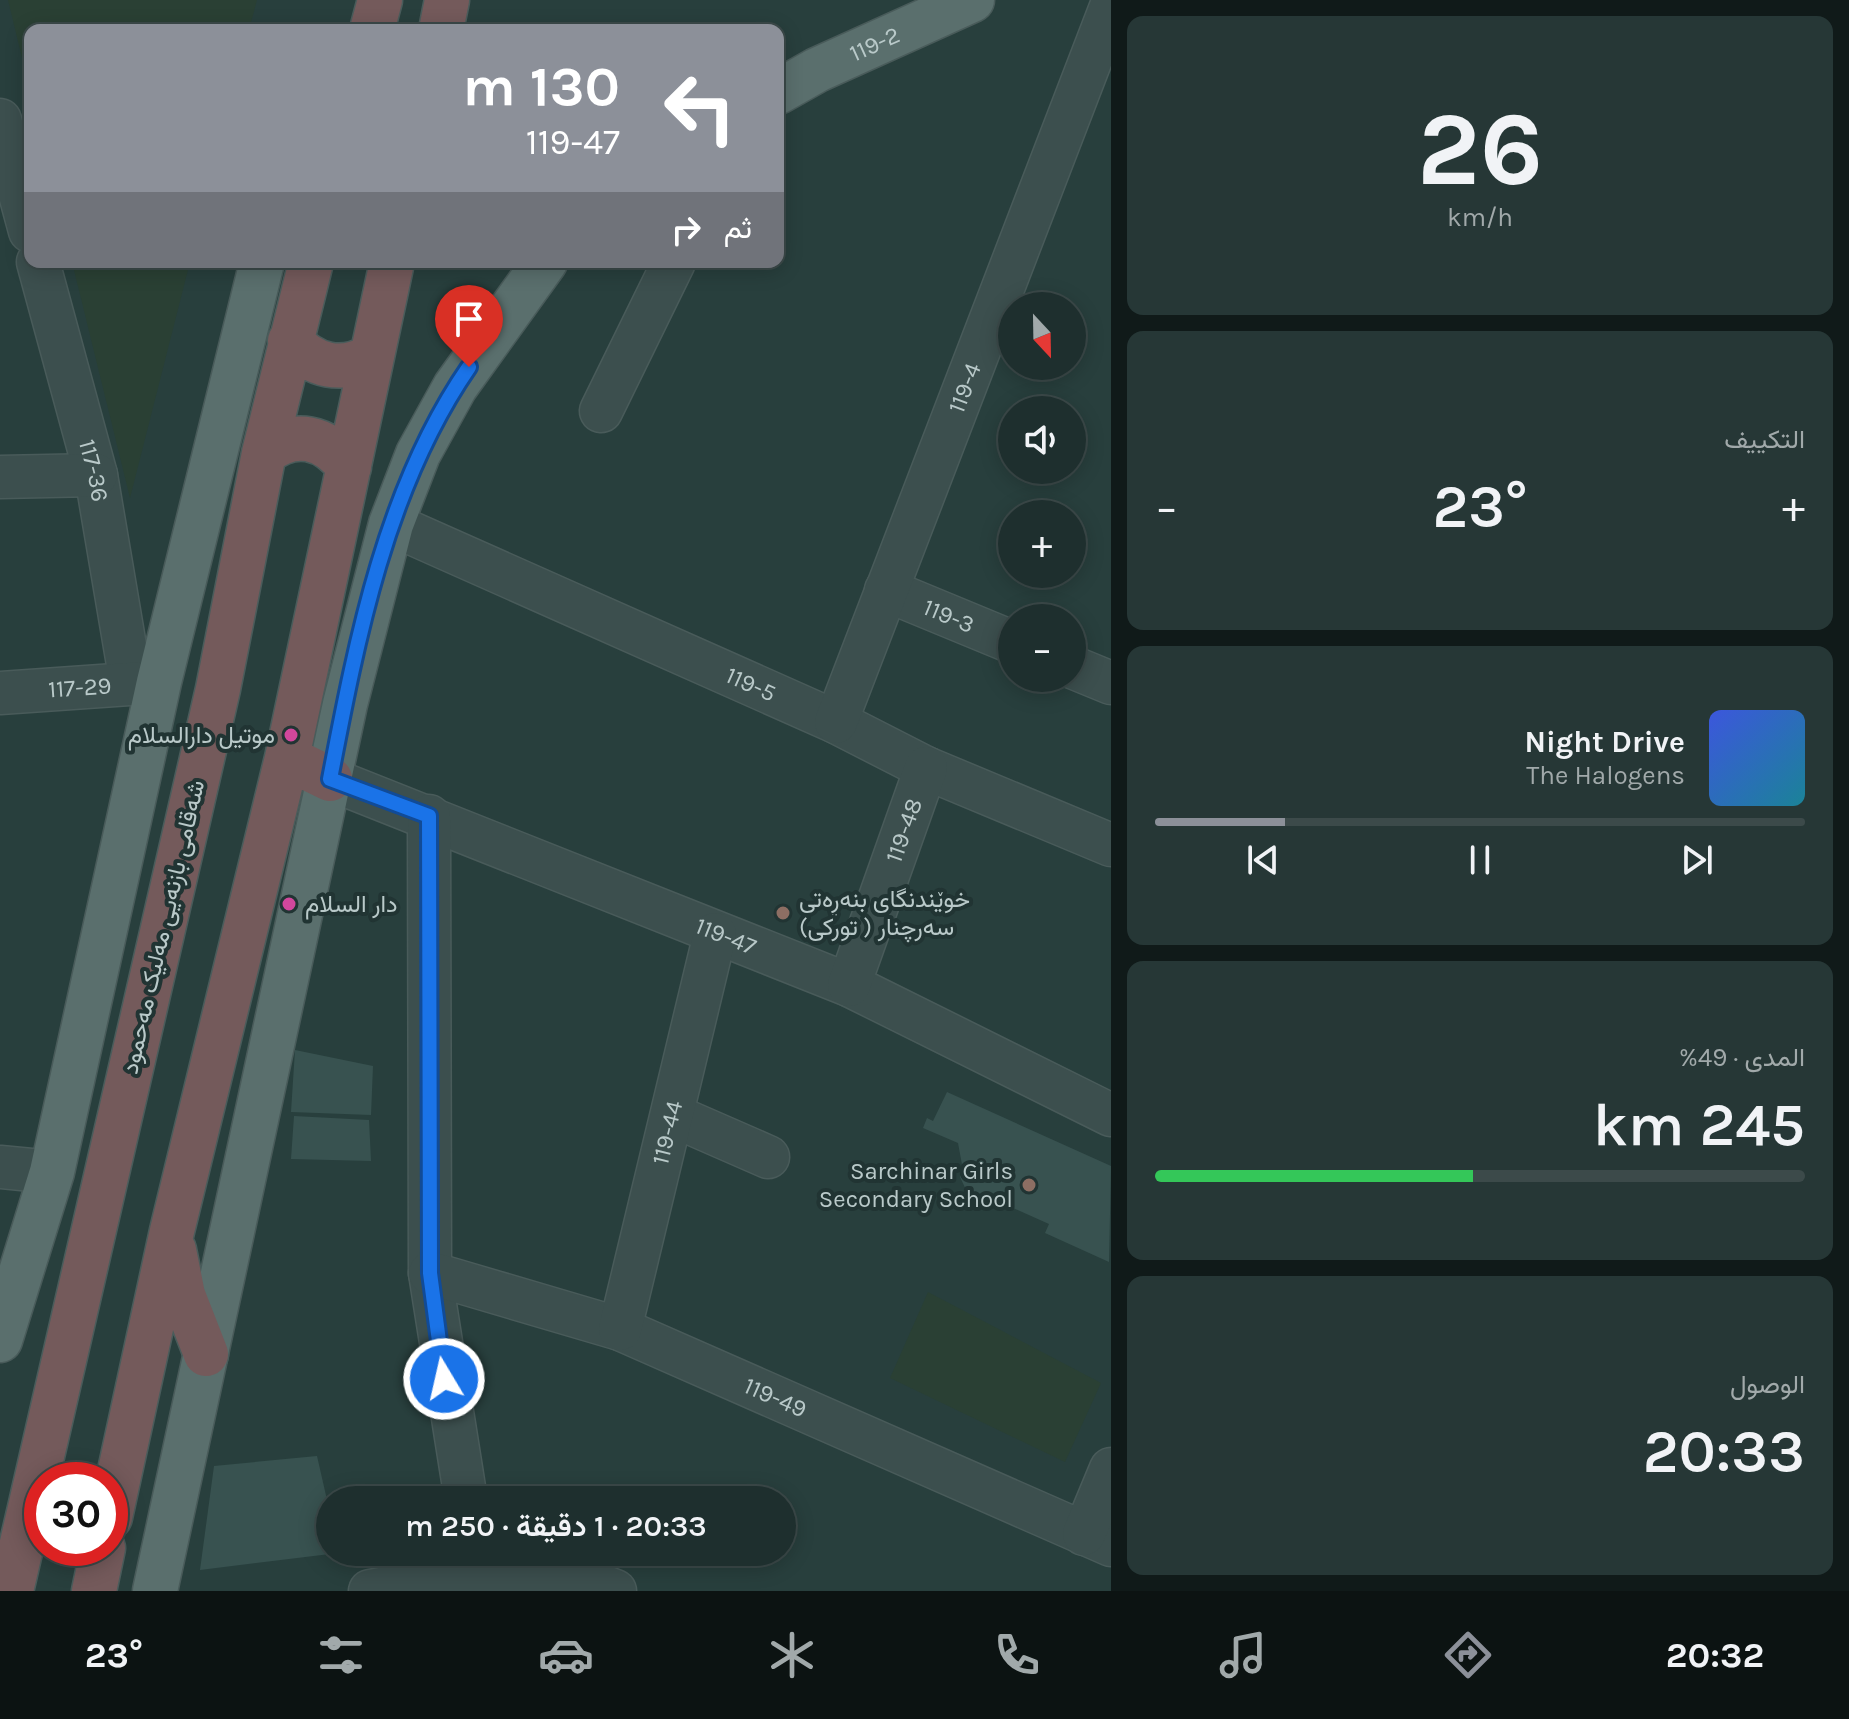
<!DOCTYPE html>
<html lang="ar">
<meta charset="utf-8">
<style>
:root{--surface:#1e2f2e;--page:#263736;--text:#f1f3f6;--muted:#a1a9aa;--line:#3c4a4a;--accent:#8c9099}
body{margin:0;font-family:Karla,Vazirmatn,sans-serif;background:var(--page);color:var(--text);direction:rtl;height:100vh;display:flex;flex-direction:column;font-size:30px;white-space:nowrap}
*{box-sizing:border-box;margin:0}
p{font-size:26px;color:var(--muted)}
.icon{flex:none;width:44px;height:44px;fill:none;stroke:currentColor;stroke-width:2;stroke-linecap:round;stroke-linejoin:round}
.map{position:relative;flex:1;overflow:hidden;direction:ltr}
.details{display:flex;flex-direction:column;gap:16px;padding:16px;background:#101a19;width:738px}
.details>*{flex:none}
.top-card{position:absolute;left:24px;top:24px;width:760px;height:244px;border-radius:16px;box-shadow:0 4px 20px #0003,0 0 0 2px var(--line);direction:rtl;background:#8c9099;color:#fff;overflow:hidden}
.needle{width:52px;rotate:158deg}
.fabs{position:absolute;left:998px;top:292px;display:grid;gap:16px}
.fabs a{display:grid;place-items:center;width:88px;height:88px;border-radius:50%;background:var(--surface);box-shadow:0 4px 20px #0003,0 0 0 2px var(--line);font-size:40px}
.speed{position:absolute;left:24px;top:1462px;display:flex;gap:16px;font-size:40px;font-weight:700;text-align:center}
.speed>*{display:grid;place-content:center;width:104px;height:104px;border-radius:50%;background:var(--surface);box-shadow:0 4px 20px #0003,0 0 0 2px var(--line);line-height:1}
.speed .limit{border:12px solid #d22;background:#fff;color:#111}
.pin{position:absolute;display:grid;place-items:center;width:68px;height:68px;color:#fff;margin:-82px -34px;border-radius:50% 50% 50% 0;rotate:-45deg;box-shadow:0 0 8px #0007}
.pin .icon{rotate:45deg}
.me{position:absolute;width:88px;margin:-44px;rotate:351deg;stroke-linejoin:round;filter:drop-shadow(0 0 6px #0008)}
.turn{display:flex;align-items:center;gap:28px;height:168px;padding:0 32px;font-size:36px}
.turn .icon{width:104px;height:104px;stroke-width:2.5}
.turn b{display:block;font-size:56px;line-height:68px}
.then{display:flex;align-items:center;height:76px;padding:0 32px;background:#0003;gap:16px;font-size:30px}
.big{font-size:60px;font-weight:600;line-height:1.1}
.details .widget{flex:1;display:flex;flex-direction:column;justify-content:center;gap:12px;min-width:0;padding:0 28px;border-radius:16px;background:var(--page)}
.details .dial{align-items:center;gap:0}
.dial b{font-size:104px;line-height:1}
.song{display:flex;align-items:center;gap:24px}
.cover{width:96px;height:96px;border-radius:12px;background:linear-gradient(135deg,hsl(230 70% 55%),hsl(190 70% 35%))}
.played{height:8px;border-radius:4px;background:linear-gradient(90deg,var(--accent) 20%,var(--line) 20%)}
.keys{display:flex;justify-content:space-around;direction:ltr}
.heat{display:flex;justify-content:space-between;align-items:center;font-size:44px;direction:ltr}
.charge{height:12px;border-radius:6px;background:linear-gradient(90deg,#34c759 49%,var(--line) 0)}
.trip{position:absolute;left:316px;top:1486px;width:480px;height:80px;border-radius:40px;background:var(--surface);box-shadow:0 4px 20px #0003,0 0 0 2px var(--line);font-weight:600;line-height:80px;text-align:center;direction:rtl}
.menu{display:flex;height:128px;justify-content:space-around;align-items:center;background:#0c1312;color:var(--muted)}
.menu .icon{width:56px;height:56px}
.menu .on{color:var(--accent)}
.menu b{font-size:36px;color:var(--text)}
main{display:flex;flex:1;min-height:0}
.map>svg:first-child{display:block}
.green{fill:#2a4034}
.building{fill:#385250}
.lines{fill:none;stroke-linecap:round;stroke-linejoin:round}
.minor-casing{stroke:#495b5a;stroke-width:45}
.major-casing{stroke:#495b5a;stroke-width:47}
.highway-casing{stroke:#4a5c5b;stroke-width:47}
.minor{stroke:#3c4f4e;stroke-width:42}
.major{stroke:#5a6f6d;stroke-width:44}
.highway{stroke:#745a5b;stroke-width:44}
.route-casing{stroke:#114b97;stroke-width:20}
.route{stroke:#1a73e8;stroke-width:14}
.hotel-dot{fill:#d1479c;stroke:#213433;stroke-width:3}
.education-dot{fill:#8d6e63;stroke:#213433;stroke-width:3}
.labels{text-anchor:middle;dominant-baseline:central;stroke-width:8;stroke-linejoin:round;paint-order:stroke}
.street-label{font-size:24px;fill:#b9c9c9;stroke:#213433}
.poi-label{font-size:24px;fill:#b9c9c9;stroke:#213433;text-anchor:end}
</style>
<main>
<section class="details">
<div class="widget dial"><b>26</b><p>km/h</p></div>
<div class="widget"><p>التكييف</p>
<div class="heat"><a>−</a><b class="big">23°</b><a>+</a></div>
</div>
<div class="widget">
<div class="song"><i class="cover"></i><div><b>Night Drive</b><p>The Halogens</p></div></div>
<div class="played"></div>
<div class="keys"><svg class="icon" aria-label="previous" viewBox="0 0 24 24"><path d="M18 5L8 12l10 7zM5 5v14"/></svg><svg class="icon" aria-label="pause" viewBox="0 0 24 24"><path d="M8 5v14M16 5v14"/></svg><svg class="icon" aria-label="next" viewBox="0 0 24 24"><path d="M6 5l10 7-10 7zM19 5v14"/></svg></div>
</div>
<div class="widget"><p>المدى · 49%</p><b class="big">245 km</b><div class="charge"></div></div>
<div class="widget"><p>الوصول</p><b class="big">20:33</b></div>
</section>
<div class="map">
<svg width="1111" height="1591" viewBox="0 0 1111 1591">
<rect width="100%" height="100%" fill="#283f3d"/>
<path class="green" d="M8,0H257L249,30H30V91Z
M72,262H190L130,498Z
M928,1292L1101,1383L1065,1462L890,1378Z"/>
<path class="building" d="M295,1050L373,1066L371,1115L291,1112Z
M947,1092L1111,1166L1109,1262L1045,1233L1049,1224L1004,1204L989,1207L970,1198L960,1177L963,1170L958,1143L923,1128L927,1118L933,1121Z
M294,1116L369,1120L371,1161L291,1159Z
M317,1456L330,1513V1554L200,1570L214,1466Z
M425,1494L426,1500H397V1498Z"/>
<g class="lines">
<defs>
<g id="minor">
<path d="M0,120L30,231"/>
<path id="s1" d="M38,262L96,475L131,682"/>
<path d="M601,411L674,262"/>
<path d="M0,477L96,475"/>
<path id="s2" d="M391,524L836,722L926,768L1111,845"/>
<path id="s3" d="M886,590L1012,642"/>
<path d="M1072,667L1111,683"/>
<path id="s4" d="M0,693L158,682"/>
<path id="s5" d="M836,722L1111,7"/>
<path id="s6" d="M330,779L849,985L1111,1115"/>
<path d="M429,816L430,1273L466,1500"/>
<path id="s7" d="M849,985L926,768"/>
<path d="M672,1115L768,1157"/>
<path d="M0,1167L52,1172"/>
<path id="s8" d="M430,1273L620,1329L1111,1545"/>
<path id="s9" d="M620,1329L715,934"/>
<path d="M1084,1534L1111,1469"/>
<path d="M370,1591C449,1575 538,1558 615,1591"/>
</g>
<g id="major">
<path id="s10" d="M778,92L817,70L972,0"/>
<path d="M0,1340L52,1172L159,682L262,262"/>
<path d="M155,1591L345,704L391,524L418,454L455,387L545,262"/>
</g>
<path id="highway" d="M372,30L380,0
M441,30L447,0
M290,341C314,367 341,373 372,356
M264,453C295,429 325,436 349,467
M287,758L330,779
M174,1250L183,1295L206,1354
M110,1517L172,1231L287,758L392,262
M11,1591L218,689L264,453L311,262
M94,1591L103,1548"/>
</defs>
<use href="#minor" class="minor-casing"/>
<use href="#major" class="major-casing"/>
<use href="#highway" class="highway-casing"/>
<use href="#minor" class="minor"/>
<use href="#major" class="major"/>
<use href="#highway" class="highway"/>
</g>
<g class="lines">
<defs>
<path id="route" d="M444,1379L430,1273L429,816L330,779C357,638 386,487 469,367"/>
</defs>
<use href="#route" class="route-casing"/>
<use href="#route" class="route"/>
</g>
<g class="hotel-dot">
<circle cx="291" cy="735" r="8"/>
<circle cx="289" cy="904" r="8"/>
</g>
<g class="education-dot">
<circle cx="783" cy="913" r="8"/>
<circle cx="1029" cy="1185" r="8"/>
</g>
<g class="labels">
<g class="street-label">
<text stroke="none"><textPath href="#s10" startOffset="108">119-2</textPath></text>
<text stroke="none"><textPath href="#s5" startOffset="358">119-4</textPath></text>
<text stroke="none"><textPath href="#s1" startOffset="216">117-36</textPath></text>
<text stroke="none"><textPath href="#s3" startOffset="68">119-3</textPath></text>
<text stroke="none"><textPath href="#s2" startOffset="394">119-5</textPath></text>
<text stroke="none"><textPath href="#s4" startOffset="80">117-29</textPath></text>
<text stroke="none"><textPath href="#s7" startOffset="164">119-48</textPath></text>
<text transform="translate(163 927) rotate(-77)">شەقامی بازنەیی مەلیک مەحمود</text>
<text stroke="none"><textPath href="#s6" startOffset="426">119-47</textPath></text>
<text stroke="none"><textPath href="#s9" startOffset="202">119-44</textPath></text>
<text stroke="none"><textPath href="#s8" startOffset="368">119-49</textPath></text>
</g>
<g class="poi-label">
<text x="275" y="735">موتيل دارالسلام</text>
<text x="799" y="899" text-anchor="start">خوێندنگای بنەڕەتی<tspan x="799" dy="28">سەرچنار ( تورکی)</tspan></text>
<text x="305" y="904" text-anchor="start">دار السلام</text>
<text x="1013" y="1171">Sarchinar Girls<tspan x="1013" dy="28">Secondary School</tspan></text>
</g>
</g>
</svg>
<div class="fabs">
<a><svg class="needle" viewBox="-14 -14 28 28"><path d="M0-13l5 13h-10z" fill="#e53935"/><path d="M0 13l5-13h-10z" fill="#a1a9aa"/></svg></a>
<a><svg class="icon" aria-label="sound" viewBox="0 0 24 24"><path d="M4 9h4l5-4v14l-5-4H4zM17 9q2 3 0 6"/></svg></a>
<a>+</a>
<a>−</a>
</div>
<div class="speed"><div class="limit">30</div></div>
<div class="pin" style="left:469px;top:367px;background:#d93025"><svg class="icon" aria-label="arrive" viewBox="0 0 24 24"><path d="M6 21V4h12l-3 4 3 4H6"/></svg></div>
<svg class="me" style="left:444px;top:1379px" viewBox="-20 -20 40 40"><circle r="17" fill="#1a73e8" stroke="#fff" stroke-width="3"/><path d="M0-11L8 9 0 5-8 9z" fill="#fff"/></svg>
<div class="trip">20:33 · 1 دقيقة · 250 m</div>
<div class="top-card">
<div class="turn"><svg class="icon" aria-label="left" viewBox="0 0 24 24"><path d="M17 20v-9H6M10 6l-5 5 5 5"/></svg><div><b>130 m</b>119-47</div></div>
<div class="then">ثم<svg class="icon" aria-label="right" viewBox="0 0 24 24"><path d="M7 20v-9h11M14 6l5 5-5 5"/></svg></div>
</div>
</div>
</main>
<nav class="menu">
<b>20:32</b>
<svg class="icon on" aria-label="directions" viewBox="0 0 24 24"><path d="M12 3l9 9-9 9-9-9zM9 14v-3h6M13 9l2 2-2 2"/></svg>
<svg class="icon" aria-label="music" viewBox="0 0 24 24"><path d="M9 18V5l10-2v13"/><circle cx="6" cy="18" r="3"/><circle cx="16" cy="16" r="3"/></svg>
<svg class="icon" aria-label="phone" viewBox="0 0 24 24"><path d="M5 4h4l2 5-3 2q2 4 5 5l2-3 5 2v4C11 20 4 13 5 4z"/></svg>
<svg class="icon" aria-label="climate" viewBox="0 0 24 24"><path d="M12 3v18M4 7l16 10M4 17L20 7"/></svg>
<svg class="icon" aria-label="car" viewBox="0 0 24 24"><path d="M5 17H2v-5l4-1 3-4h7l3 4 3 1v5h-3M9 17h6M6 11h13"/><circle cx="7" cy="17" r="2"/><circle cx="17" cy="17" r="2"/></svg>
<svg class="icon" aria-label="filters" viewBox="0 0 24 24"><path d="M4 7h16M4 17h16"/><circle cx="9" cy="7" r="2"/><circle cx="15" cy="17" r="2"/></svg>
<b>23°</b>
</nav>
